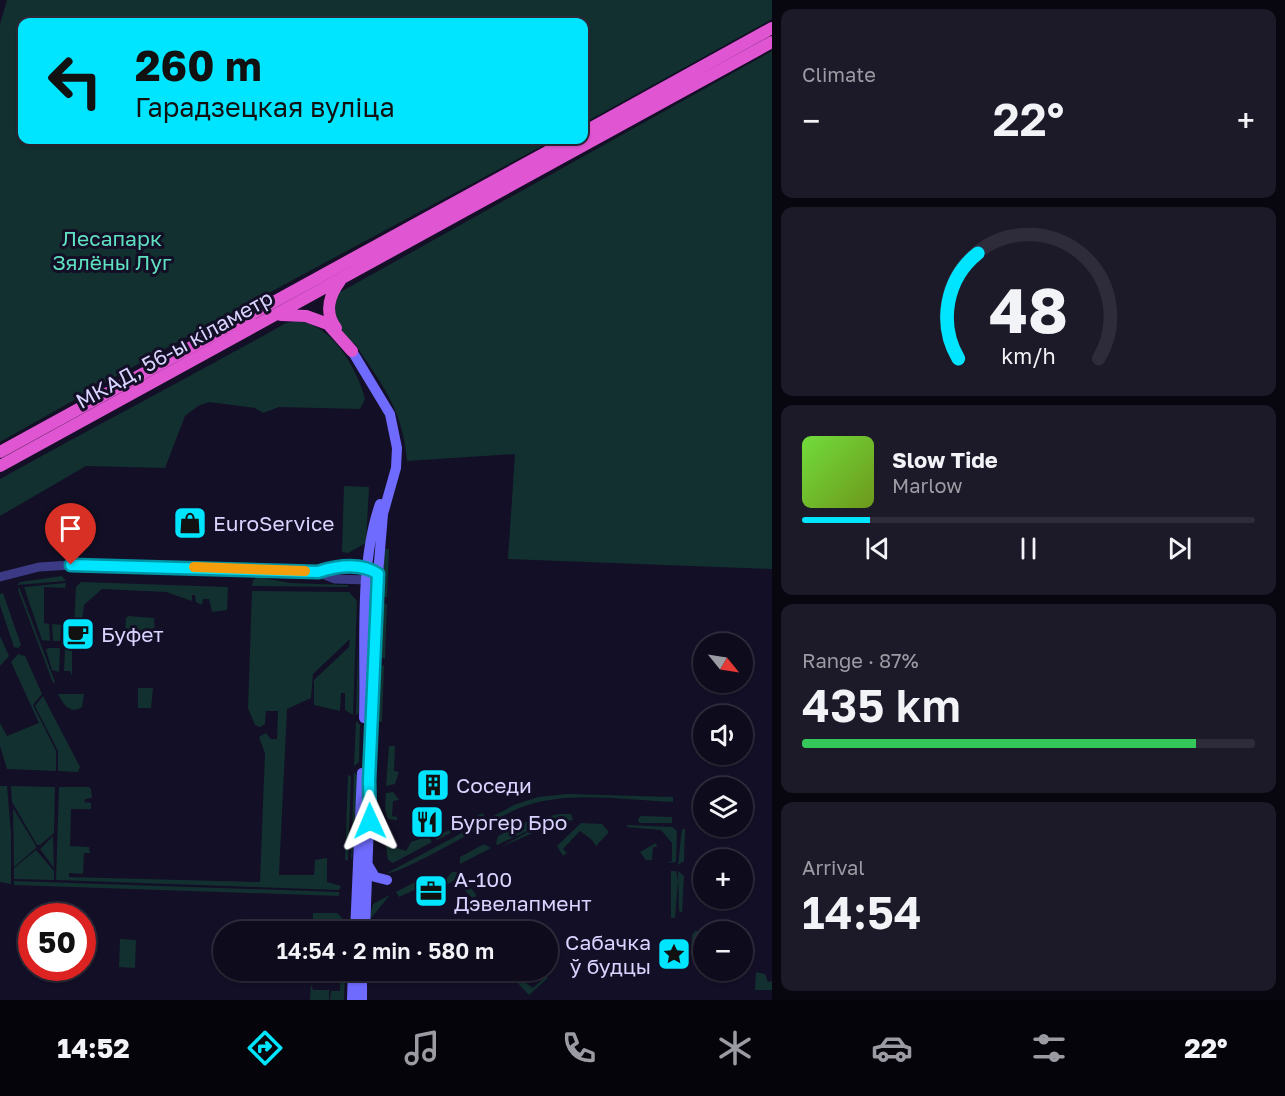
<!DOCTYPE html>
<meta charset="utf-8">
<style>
:root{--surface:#0e0b1c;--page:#1c1929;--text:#f1f3f6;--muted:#9b9ba3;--line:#2e2b3b;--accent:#00e5ff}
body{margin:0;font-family:"Golos Text",sans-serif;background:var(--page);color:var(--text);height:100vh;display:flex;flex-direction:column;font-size:22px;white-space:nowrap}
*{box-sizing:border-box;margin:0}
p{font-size:20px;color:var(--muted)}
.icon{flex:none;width:33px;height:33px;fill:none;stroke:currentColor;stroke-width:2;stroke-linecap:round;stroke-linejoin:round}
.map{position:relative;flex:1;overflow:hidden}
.drawer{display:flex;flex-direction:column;gap:9px;padding:9px;background:#08060f;width:513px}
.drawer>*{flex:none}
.guide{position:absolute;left:18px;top:18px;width:570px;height:126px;border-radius:12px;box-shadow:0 2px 4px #0004,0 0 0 2px var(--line);background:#00e5ff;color:#111;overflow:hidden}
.needle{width:39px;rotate:120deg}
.fabs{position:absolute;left:693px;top:633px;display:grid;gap:12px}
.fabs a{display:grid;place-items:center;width:60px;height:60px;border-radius:50%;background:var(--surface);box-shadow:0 2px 4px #0004,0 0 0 2px var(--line);font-size:30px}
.speed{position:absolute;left:18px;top:903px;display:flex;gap:12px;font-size:30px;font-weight:700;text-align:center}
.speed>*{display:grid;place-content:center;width:78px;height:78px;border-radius:50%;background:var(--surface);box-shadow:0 2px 4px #0004,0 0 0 2px var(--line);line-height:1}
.speed .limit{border:9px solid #d22;background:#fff;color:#111}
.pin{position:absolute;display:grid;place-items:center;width:51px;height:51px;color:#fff;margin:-62px -26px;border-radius:50% 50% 50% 0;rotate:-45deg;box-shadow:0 0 6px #0007}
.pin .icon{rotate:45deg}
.me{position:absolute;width:66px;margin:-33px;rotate:359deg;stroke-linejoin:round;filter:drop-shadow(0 0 4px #0008)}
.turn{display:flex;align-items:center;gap:21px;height:126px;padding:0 18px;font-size:27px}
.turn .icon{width:78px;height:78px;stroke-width:2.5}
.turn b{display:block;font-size:42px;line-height:51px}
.big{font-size:45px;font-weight:600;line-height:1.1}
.drawer .tile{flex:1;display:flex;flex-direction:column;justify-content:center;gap:9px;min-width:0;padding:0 21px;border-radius:12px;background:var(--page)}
.drawer .dial{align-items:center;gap:0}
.dial svg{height:156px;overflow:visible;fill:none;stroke:var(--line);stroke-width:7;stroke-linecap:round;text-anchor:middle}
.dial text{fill:var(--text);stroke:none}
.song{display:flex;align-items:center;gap:18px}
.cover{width:72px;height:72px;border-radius:9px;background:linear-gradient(135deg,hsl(100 70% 55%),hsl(80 70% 35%))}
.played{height:6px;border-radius:3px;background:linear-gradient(90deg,var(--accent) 15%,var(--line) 15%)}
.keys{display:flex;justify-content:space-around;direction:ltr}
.heat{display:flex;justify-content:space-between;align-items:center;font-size:33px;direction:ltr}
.charge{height:9px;border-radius:4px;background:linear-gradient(90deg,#34c759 87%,var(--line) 0)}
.trip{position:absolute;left:213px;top:921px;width:345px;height:60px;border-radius:30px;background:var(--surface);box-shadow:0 2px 4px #0004,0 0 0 2px var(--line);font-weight:600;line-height:60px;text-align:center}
.dock{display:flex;height:96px;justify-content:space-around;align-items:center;background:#06040b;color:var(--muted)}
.dock .icon{width:42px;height:42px}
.dock .on{color:var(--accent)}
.dock b{font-size:27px;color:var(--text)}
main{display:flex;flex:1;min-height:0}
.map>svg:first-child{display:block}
.green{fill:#12302f}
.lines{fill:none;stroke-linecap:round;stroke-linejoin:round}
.tertiary{stroke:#3d3a85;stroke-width:9}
.secondary{stroke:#6f6bff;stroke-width:10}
.trunk{stroke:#e055d1;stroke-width:12}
.route-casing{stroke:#0095a6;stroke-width:15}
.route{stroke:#00e5ff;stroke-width:10}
.slow{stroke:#f59e0b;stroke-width:10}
.labels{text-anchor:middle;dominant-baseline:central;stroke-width:6;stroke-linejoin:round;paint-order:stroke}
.park-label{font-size:21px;fill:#5fe0c0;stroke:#130f26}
.street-label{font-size:21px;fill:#d9d4ff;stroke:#130f26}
.poi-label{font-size:21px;fill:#d9d4ff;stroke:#130f26;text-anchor:start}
</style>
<main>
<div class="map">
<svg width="772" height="1000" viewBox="0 0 772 1000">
<rect width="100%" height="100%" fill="#130f26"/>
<path class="green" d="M7,0H772V19L584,123V22H22V140H553L172,345L0,442V24Z
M772,51V569L508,559L515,454L407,461C403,410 382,384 354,343L352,344L332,317L335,295Z
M297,321C332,324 357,368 365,399L360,409L279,407L263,413L255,408L209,402L198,406L185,416L165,468L86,466L0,516V479C95,426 192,376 286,323Z
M344,486L369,487L366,543L348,553L342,552Z
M382,549H389L387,597H382Z
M62,576L66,581L17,585L20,582Z
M258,577L290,583L348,585V587L252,586L253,580Z
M81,582L228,587L227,610L212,612L209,599H203L202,605L196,602L195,595H192V601L166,592L102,589L84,605L81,629H73L72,638H69L68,629L74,627L76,587Z
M66,583L65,588L44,587V623L49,624L50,641L42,640L24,587Z
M19,587L55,682L53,683L18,590Z
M252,591L349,592L357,601L353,715L345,710V693H341L340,711L314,705V680L349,647L350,639L313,674L311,698L287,709L279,875H314L315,860L327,858V882L341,886L339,890L56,880L59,787H89L91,789L92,798L85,799L84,802L91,803V809H71L70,846L89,847L90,853H84L83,874L69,873V877L260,882L265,753L259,737L266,733L271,739H277L278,711H266L265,724L260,727L255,725L248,708Z
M3,593L21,645L18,648L14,647L0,605V594Z
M382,604H387L385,659L380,657Z
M128,616L154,618L155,636L125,634L126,618Z
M52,624L61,625L60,641H53Z
M0,636L9,656L0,666Z
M358,644L359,713L356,715Z
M48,648H60L59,672L52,670L46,650Z
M65,648L72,651V676L70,671H64Z
M18,654L25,656L42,694L33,705L56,751V771L7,769L0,746V723L7,736L39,723L11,662Z
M384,665L382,722H381L376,721L380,666Z
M138,688H153L151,708H138Z
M58,694H84L82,707C70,715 63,704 58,694Z
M43,696L80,767L78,772L58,771V751L35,706Z
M356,721L360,725L359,762L354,766Z
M389,746H395L394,771L399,772L395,784L386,786Z
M354,772L359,777L352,859L351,858Z
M348,775L351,776L348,860H345Z
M0,786H7L11,834V884L0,882Z
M11,786L55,787L54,833L40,845H37L12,802Z
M393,792L399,800L393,801L392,816L397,817V820L388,819L385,810L386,793Z
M567,794L673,797V802C623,800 564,789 517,809C495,818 401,875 387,873L514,805L538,797Z
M13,808L36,846V848L14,867Z
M483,813L484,816L437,840L435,837Z
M560,814H571L573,820L538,826L497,845L496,843L498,836L530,820Z
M641,816L672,817V823H639L638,819Z
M581,823L602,824L609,832L596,846L592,840L580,831L563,849L567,853L563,856L557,846Z
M563,824L566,826L537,831L501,847L533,829Z
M627,825L672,827L677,831L676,862L667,863L672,861V843L661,830L627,827Z
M682,829H685L684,861L678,865Z
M53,836L54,868L40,849Z
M428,836L432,842L393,863L388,860L386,846L392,842L397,848L406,851L411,842Z
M656,843L657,847H653L652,860H646L640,852Z
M484,844L491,848L460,864V857Z
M36,850L54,871V880L14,879V868Z
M671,871H676L678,881L675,918H671Z
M678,871L684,876L682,913L679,911Z
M452,872H456L476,894L475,901L455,880L443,887L441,885Z
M14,881L339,892V896L14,885Z
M417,881L422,882L423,886L399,897L396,892Z
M390,895L371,918H369L373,904Z
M313,913H337L346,922V931H337V920L315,919L314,931H312Z
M695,931H698V959L691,955L692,935Z
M120,939L136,940L135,968L119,967Z
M435,970L473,973L476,971H504L509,976L504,980L430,976V971Z
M341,971H345L344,1000H330L331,991H340Z
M506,971H515L523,981L533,988L544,978L538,971L548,978L529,995Z
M756,972L765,974L768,982L772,981V990H755Z
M311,984L313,990H329V1000H310Z"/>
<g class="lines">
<path class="tertiary" d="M318,572L336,566L372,570
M0,577L39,567L71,565L318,572L335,579L368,580L372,578"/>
<path class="secondary" d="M352,351L390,414L397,448L396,468L383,514L378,574L365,932
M364,718C366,653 358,566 380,504
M368,865L375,877L387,880
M355,932L362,773
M352,1000L353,970
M362,1000V970"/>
<path class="trunk" d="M584,132L772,28
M281,315L306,316L328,324L352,351
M336,328C324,312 329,296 340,281
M0,452L569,140
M0,466L772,42"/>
</g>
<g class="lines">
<defs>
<path id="route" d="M71,565L318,572C337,566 360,562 378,574L369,781L370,821"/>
</defs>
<use href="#route" class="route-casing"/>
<use href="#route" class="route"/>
<path class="slow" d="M194,567L305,571"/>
</g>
<defs>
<symbol id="shop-square" viewBox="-11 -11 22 22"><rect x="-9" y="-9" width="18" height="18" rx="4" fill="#00e5ff" stroke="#130f26"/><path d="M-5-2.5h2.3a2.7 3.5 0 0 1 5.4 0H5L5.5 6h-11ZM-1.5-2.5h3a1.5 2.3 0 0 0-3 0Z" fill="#111"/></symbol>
<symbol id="cafe-square" viewBox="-11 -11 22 22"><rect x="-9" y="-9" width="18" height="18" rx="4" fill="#00e5ff" stroke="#130f26"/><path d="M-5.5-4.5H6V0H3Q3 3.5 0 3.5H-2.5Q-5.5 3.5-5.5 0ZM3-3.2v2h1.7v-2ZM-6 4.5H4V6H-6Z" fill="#111"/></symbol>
<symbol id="building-square" viewBox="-11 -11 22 22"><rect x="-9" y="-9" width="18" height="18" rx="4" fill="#00e5ff" stroke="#130f26"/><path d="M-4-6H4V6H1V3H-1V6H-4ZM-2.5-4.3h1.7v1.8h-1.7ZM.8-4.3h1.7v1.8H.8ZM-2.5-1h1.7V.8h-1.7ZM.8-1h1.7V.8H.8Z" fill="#111"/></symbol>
<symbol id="restaurant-square" viewBox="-11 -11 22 22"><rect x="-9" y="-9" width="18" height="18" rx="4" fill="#00e5ff" stroke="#130f26"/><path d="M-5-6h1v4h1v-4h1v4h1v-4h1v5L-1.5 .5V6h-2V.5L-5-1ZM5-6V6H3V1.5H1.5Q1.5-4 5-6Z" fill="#111"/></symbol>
<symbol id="office-square" viewBox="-11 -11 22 22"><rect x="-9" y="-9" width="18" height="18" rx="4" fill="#00e5ff" stroke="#130f26"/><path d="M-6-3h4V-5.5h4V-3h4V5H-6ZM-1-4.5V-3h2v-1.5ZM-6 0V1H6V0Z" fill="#111"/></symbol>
<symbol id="sight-square" viewBox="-11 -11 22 22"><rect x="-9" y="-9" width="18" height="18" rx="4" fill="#00e5ff" stroke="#130f26"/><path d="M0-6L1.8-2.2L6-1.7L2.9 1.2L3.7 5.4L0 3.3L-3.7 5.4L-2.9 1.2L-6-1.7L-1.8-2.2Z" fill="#111"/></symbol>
</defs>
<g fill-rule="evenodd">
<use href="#shop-square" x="171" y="504" width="38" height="38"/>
<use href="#cafe-square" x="59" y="615" width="38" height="38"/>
<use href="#building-square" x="414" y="766" width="38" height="38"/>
<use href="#restaurant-square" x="408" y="803" width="38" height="38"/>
<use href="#office-square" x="412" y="872" width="38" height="38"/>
<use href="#sight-square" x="655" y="935" width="38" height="38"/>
</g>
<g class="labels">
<g class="park-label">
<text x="112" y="238">Лесапарк<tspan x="112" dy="24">Зялёны Луг</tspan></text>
</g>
<g class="street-label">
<text transform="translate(174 349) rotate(-29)">МКАД, 56-ы кіламетр</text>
</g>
<g class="poi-label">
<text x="213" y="523">EuroService</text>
<text x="101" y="634">Буфет</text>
<text x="456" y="785">Соседи</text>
<text x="450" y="822">Бургер Бро</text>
<text x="454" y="879">A-100<tspan x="454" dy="24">Дэвелапмент</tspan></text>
<text x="651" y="942" text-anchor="end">Сабачка<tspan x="651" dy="24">ў будцы</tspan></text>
</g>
</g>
</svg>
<div class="fabs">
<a><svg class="needle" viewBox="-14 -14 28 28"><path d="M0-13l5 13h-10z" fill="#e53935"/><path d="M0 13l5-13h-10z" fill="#9b9ba3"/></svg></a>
<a><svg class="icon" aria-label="sound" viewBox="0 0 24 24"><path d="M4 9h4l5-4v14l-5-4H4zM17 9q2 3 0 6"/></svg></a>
<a><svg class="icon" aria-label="layers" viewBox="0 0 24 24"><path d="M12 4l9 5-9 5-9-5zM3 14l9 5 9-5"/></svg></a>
<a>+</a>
<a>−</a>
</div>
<div class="speed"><div class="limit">50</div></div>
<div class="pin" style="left:71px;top:565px;background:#d93025"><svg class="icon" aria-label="arrive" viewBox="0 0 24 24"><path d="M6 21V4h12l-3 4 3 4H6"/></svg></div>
<svg class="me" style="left:370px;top:821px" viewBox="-20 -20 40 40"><path d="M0-17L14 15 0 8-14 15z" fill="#00e5ff" stroke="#fff" stroke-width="4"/></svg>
<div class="trip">14:54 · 2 min · 580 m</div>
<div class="guide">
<div class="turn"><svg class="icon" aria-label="left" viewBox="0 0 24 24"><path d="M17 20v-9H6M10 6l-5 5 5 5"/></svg><div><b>260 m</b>Гарадзецкая вуліца</div></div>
</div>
</div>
<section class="drawer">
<div class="tile"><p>Climate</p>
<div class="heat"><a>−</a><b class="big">22°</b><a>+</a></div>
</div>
<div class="tile dial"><svg viewBox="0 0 100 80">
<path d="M14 69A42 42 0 1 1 86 69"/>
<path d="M14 69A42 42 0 0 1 24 15" stroke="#00e5ff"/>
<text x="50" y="56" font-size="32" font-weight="700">48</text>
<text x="50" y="72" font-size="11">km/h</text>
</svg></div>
<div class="tile">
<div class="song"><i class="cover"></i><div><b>Slow Tide</b><p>Marlow</p></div></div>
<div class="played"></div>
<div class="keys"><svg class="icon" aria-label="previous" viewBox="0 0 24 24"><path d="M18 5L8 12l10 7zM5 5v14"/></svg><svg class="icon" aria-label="pause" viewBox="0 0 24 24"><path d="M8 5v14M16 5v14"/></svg><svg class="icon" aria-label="next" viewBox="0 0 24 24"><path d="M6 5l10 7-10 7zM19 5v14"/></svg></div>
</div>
<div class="tile"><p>Range · 87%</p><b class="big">435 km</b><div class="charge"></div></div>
<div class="tile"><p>Arrival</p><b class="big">14:54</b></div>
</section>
</main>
<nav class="dock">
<b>14:52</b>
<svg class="icon on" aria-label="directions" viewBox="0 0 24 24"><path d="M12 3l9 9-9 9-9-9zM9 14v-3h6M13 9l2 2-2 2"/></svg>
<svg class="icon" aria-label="music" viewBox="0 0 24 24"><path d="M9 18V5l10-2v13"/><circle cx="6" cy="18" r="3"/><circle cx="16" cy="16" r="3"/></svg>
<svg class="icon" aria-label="phone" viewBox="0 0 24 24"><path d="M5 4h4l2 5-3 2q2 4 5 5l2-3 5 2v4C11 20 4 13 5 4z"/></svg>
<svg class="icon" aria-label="climate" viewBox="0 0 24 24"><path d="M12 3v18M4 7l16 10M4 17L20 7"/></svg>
<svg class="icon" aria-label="car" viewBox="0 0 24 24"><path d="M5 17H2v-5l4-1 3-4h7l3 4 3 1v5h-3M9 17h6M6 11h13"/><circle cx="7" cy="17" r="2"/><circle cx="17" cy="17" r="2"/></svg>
<svg class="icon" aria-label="filters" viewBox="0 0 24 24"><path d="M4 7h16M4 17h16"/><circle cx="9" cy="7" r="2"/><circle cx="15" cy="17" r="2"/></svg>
<b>22°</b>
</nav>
